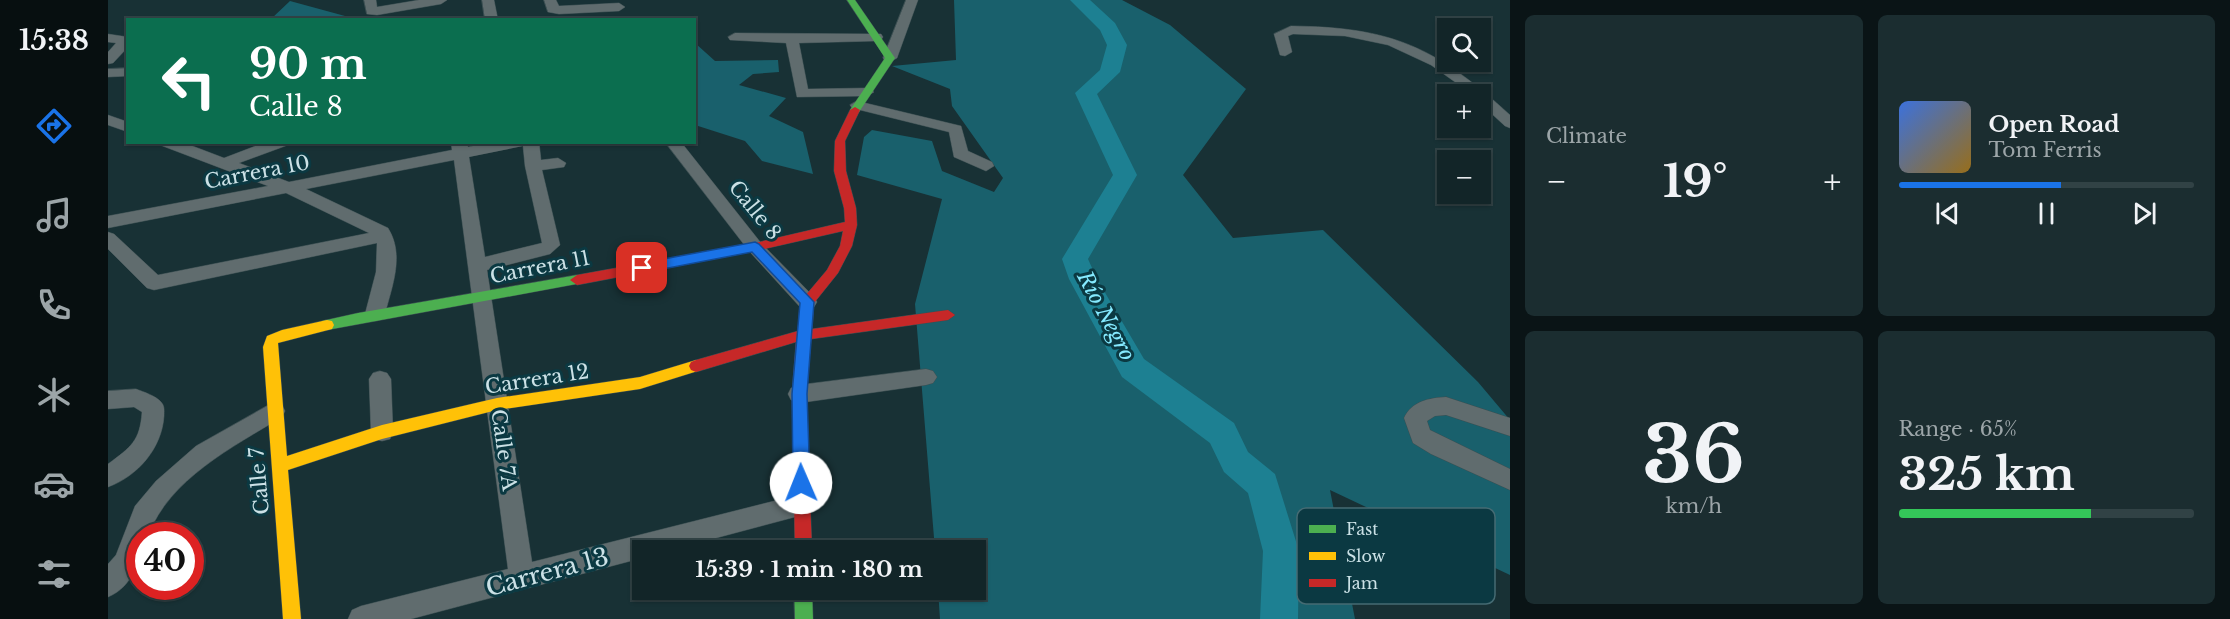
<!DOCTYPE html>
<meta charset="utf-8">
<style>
:root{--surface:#122528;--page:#1b2d30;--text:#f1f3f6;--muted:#9ca5a8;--line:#314245;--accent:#1a73e8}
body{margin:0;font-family:"Libre Baskerville",serif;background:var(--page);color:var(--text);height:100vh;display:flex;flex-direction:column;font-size:22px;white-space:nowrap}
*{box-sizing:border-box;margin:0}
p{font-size:20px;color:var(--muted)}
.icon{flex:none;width:33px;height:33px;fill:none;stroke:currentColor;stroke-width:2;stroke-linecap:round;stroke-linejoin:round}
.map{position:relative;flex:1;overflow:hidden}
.details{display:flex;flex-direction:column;gap:15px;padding:15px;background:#0a1416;width:720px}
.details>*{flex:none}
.hud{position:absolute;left:18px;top:18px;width:570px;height:126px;border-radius:0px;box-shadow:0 2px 4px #0004,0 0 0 2px var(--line);background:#0b6e4f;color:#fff;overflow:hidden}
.buttons{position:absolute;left:1329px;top:18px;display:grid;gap:12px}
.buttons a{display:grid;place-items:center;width:54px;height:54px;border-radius:0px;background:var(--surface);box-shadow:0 2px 4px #0004,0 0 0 2px var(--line);font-size:30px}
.speed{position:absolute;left:18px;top:522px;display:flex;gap:12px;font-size:30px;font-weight:700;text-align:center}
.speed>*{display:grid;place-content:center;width:78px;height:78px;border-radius:50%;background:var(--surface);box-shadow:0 2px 4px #0004,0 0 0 2px var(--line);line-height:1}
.speed .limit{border:9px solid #d22;background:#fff;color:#111}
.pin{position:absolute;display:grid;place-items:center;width:51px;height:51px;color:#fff;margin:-26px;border-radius:12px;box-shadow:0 3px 9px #0006}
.me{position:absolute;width:66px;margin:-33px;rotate:359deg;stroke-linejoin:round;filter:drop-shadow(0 0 4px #0008)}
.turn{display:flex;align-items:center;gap:21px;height:126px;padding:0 24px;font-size:27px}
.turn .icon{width:78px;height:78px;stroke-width:2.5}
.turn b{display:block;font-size:42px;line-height:51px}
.big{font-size:45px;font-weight:700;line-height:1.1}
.details .tile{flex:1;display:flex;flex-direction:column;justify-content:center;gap:9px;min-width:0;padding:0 21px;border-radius:9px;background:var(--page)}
.details .dial{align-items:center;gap:0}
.dial b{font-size:78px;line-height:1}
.song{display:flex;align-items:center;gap:18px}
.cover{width:72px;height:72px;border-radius:9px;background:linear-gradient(135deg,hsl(220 70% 55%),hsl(40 70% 35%))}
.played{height:6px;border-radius:3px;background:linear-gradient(90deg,var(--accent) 55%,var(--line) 55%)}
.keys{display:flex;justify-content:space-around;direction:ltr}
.heat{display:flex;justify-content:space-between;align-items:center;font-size:33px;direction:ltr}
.charge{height:9px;border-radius:4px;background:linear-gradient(90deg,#34c759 65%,var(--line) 0)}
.details .tiles{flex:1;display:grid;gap:15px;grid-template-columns:repeat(2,1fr)}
.trip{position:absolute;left:524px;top:540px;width:354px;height:60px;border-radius:0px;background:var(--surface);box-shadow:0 2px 4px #0004,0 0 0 2px var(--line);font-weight:700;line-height:60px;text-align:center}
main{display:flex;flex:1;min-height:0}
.menu{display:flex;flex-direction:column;width:108px;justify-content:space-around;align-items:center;background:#070f10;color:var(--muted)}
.menu .icon{width:42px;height:42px}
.menu .on{color:var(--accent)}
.menu b{font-size:27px;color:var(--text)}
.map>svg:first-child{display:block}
.forest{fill:#19606c}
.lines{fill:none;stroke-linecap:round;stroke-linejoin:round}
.river{fill:#1d8092;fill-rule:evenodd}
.street-casing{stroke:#3b4f52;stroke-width:1}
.fast-casing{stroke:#3b4f52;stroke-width:1}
.slow-casing{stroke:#3b4f52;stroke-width:1}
.jam-casing{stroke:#3b4f52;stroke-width:1}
.street{fill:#606c6e;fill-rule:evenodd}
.fast{fill:#4caf50;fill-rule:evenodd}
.slow{fill:#ffc107;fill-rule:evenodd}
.jam{fill:#c62828;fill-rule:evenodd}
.route{fill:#1a73e8;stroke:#114b97;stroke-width:1.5}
.labels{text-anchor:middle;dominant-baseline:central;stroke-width:6;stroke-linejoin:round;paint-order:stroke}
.street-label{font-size:20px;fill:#cbe1e6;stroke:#0b3942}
.water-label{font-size:21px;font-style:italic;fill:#85eaff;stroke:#0b3942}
.near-street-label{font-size:24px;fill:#cbe1e6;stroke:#0b3942}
.key{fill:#0b3942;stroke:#456b73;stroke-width:1.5}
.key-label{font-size:16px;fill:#cbe1e6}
</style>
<main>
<nav class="menu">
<b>15:38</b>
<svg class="icon on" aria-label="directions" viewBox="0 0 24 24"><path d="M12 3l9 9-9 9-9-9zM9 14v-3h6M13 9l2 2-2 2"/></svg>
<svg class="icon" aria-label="music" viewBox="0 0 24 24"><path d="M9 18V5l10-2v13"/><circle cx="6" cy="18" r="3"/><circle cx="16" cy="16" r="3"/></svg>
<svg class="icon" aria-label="phone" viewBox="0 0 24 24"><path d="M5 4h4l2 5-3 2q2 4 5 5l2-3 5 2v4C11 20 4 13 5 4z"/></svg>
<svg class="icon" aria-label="climate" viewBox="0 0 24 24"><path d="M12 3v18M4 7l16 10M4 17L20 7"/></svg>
<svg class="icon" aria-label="car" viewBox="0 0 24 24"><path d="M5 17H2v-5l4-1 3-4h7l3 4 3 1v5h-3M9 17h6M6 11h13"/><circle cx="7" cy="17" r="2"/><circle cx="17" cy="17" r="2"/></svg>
<svg class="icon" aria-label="filters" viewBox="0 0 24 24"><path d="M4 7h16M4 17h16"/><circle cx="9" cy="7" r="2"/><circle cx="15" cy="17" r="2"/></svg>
</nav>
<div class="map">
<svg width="1402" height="619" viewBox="0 0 1402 619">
<rect width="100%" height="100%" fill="#183135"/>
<path class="forest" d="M846,0H1014L1062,25L1138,89L1075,175L1125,238L1215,230L1370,382L1402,420V575L1222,490L1247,619H832L830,590H867V550H827L807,304L834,199L749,175L756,137L764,130L824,141L834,171L886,192L895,178L844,106L842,89L784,66L848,60Z
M182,1L248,19H163Z
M587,43L607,61L670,60L671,72L645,74L631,85L678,98L661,116L695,132L705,174L654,161L637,141L587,125Z"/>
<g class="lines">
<path class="river" d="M962,0H982L1007,23L1019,45L1012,72L989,94L1029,175L980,259L989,279L1036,359L1126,423L1140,452L1167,474L1191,551L1190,619H1152L1155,551L1140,493L1116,472L1102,443L1014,377L961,279L954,259L1005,175L967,93L992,70L999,45L992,30Z"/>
<defs>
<path id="street" d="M256,0H268L269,7L311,0H339L333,4L269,15L259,14Z
M374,0H386L390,20H377Z
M436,0H448L451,6L511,3L517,7L511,11L451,14L440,12Z
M798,0H810L789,58L782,62L777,61L775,58Z
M1183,26C1284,27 1328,47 1402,115V128L1397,126L1372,103V94H1364L1323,65L1280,45L1237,36L1185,34L1180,36L1184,52L1177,56L1172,55L1166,34Z
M627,33L773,34L775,37L773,40L768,41L691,43L700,89L759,88L766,92L759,96L689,97L678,43L622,40L620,37Z
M0,34L20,37V47L5,63L0,64V52L8,43L0,42Z
M20,68V76L0,77V69Z
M749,101L853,126L860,151L884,162L886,166L878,171L846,157L841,132L744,108L742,105Z
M0,115L20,122V132L0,125Z
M51,142H74L116,158L158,142H181L180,145L131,163L181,182L344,150L343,142H359L360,147L385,142H431L433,160L450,158L458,163L456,167L434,170L452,245L442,254L379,270L424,562L694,494L702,497L706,505L702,513L563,550H534V558L303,619H240L244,610L253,606L400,569L346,160L198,189L280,228C297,255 284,286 277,314L274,319L267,321L260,319L257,314L268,272L269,243L46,290L39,288L0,249V232L6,234L50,275L261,233L178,193L0,228V216L160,186L52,145ZM415,146L417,166L434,243L377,257L361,157Z
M557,142H573L653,243L706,297L709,302L706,307L699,309L692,307L641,251Z
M818,369L825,371L829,377L825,383L818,385L691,403L683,400L680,394L683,388L691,385Z
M272,371L279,373L283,379L285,432L282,439L274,441L266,439L263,432L261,379L265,373Z
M28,389C36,392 48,396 53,402C57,406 56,411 56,416C54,448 30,476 0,487V464C23,447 32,441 34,412L26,407L0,409V391Z
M1338,397L1402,418V436L1338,415L1327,416L1319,421L1322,430L1402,469V490L1323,454L1305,443L1296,418C1304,401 1321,398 1338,397Z
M166,402L174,405L177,411L174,417C125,447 61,479 40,536H32C32,560 26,586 0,597V564L8,555L27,506L48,481L88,446Z"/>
<path id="fast" d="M739,0H747L787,58L751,112L747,113L742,110L777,58Z
M469,275L474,277L476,280L474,283L219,330L214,329L212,325L214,321L250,313Z
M686,590H704L705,619H687Z"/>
<path id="slow" d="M219,320L224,321L226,325L224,329L170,343L179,456L274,425L389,398L532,377L588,360L593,362L595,366L593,370L532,389L389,410L274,439L180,470L193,619H175L155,347L159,336L174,330Z"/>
<path id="jam" d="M747,107L752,110L737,141L738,171L748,208L749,225L744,246L730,273L706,303L704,329L840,310L847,315L840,320L703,339L698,394L704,550H687L684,394L688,342L588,372L583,370L581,366L583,362L588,360L690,331L692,302L719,270L732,246L735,231L647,251L469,285L462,280L469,275L647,243L737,222L736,208L726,171L727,141L742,110Z"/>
</defs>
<use href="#street" class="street-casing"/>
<use href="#fast" class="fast-casing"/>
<use href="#slow" class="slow-casing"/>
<use href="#jam" class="jam-casing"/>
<use href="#street" class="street"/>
<use href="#fast" class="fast"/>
<use href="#slow" class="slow"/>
<use href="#jam" class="jam"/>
</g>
<path class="route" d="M647,242L651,244L706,302L699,394L702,483L699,488L693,490L687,488L685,483L684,394L692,303L644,252L534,273L527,268L534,263Z"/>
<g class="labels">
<g class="street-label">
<text transform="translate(149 172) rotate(-11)">Carrera 10</text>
<text transform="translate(647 210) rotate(51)">Calle 8</text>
<text transform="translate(432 267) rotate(-11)">Carrera 11</text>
<text transform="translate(429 379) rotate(-9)">Carrera 12</text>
<text transform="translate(396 450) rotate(82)">Calle 7A</text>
<text transform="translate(151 481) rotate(-95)">Calle 7</text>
</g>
<g class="water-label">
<text transform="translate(998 316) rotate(62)">Río Negro</text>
</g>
<g class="near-street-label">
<text transform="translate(439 572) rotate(-15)">Carrera 13</text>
</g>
</g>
<rect x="1189" y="508" width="198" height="96" rx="9" class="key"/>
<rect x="1201" y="525" width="27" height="8" fill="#4caf50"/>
<rect x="1201" y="552" width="27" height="8" fill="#ffc107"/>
<rect x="1201" y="579" width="27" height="8" fill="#c62828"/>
<g class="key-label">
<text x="1238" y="535">Fast</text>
<text x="1238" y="562">Slow</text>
<text x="1238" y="589">Jam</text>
</g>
</svg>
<div class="buttons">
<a><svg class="icon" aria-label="search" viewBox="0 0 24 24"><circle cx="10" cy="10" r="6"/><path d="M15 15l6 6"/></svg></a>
<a>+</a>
<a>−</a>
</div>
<div class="speed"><div class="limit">40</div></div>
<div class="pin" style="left:534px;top:268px;background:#d93025"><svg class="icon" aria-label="arrive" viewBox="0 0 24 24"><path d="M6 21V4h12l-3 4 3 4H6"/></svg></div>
<svg class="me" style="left:693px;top:483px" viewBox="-20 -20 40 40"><circle r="19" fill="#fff"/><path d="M0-13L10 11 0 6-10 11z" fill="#1a73e8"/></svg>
<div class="trip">15:39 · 1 min · 180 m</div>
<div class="hud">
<div class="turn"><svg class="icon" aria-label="left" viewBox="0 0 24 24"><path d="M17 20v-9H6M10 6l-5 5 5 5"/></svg><div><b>90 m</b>Calle 8</div></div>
</div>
</div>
<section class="details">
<div class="tiles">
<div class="tile"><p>Climate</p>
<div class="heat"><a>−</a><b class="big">19°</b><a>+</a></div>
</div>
<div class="tile">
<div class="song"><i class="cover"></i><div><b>Open Road</b><p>Tom Ferris</p></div></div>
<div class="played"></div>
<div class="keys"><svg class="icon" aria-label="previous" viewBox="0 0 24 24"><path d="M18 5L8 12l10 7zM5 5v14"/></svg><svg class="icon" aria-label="pause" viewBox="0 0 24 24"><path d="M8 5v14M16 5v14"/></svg><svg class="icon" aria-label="next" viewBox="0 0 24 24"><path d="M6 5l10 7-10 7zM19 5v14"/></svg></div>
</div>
<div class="tile dial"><b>36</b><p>km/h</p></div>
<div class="tile"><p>Range · 65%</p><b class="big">325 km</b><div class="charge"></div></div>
</div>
</section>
</main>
